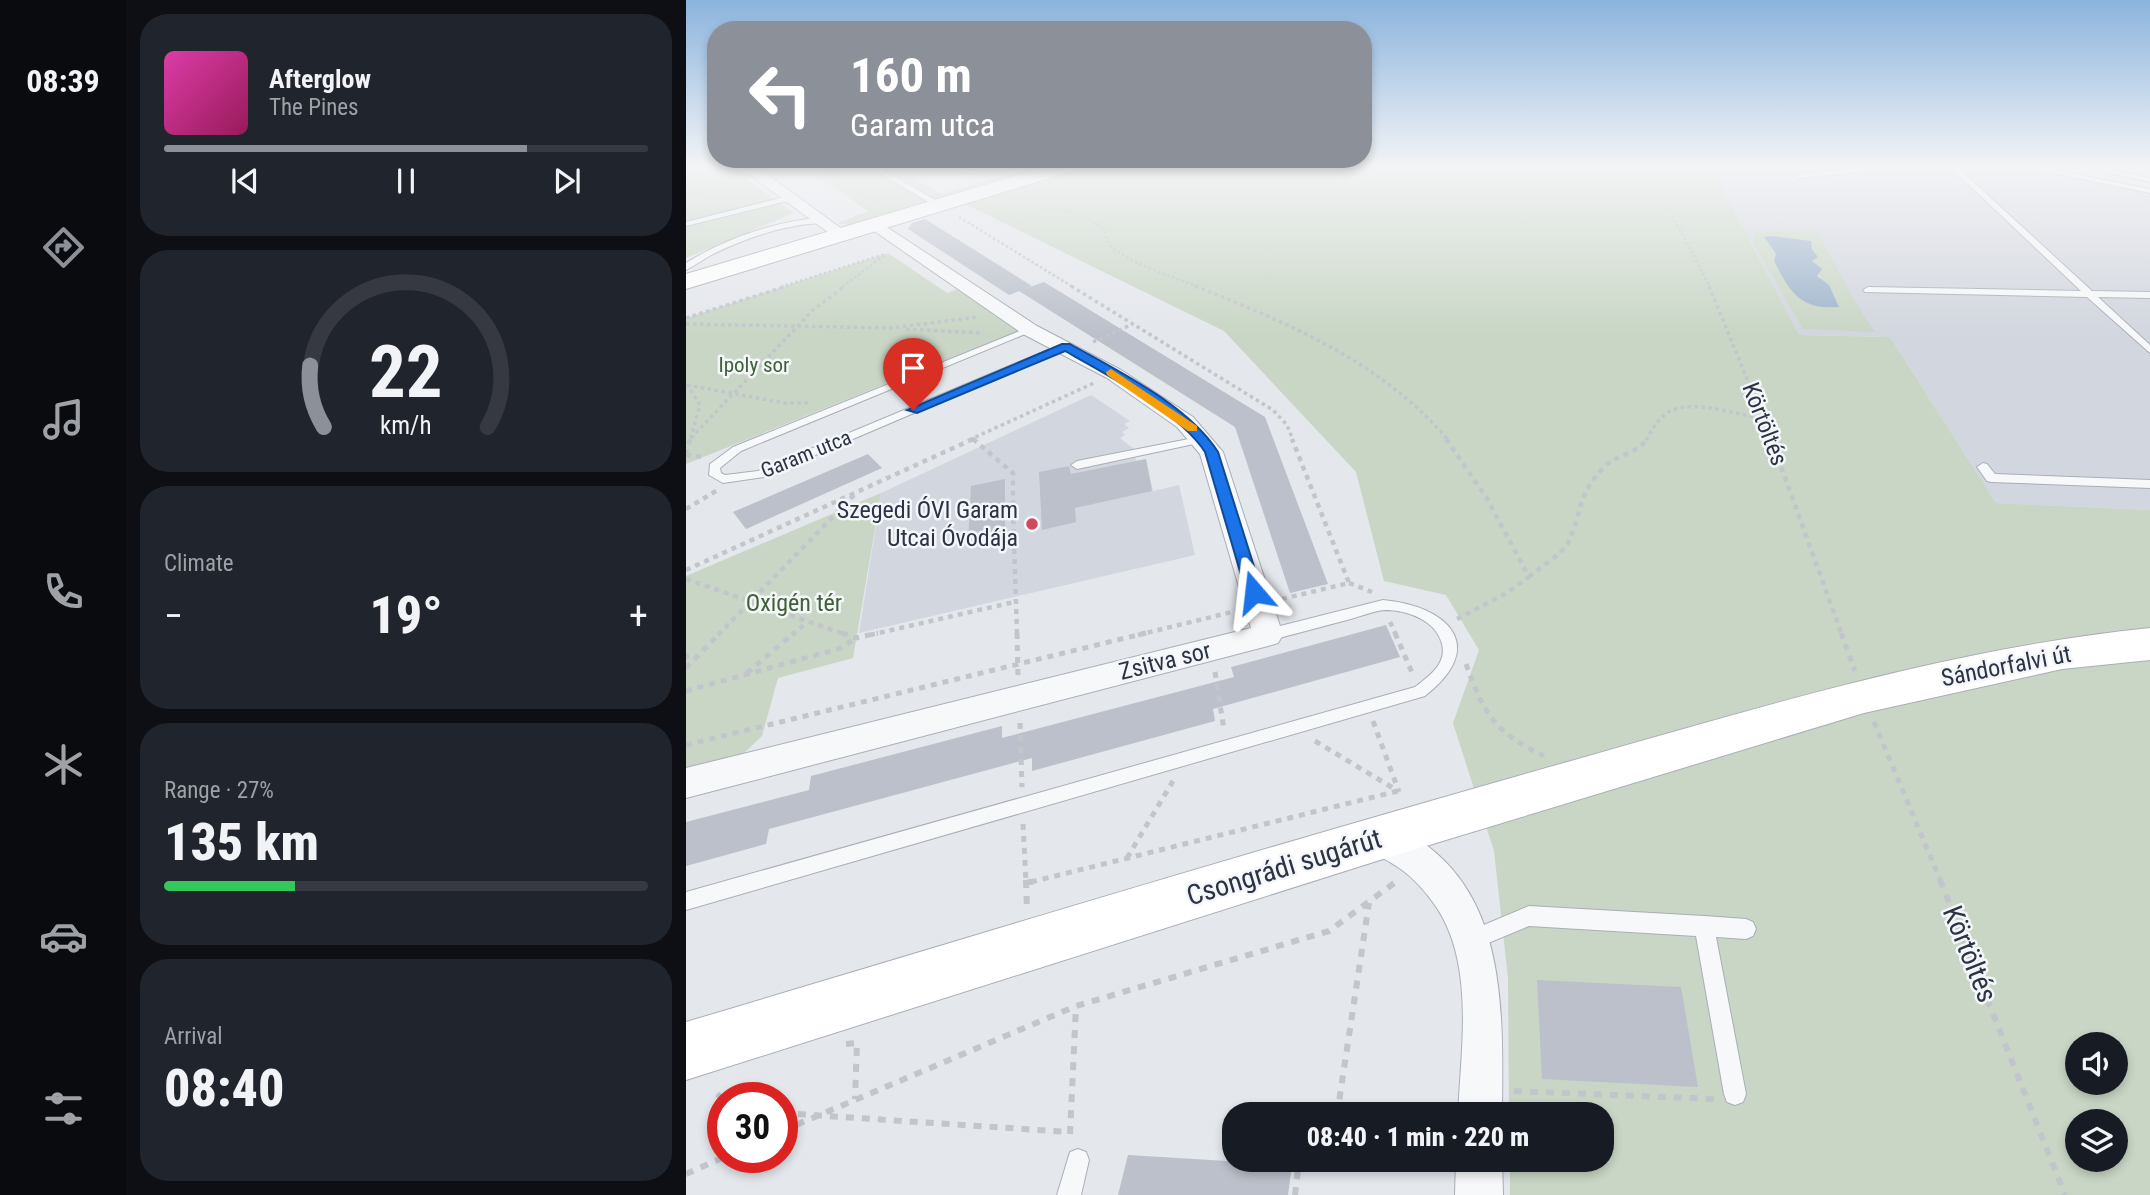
<!DOCTYPE html>
<meta charset="utf-8">
<style>
:root{--surface:#171b24;--page:#20242c;--text:#f1f3f6;--muted:#9ea1a6;--line:#363941;--accent:#8c9099}
body{margin:0;font-family:"Roboto Condensed",sans-serif;background:var(--page);color:var(--text);height:100vh;display:flex;flex-direction:column;font-size:26px;white-space:nowrap}
*{box-sizing:border-box;margin:0}
p{font-size:23px;color:var(--muted)}
.icon{flex:none;width:38px;height:38px;fill:none;stroke:currentColor;stroke-width:2;stroke-linecap:round;stroke-linejoin:round}
.map{position:relative;flex:1;overflow:hidden}
.side{display:flex;flex-direction:column;gap:14px;padding:14px;background:#0d0f14;width:560px}
.side>*{flex:none}
.banner{position:absolute;left:21px;top:21px;width:665px;height:147px;border-radius:28px;box-shadow:0 4px 10px #0003;background:#8c9099;color:#fff;overflow:hidden}
.buttons{position:absolute;left:1379px;top:1032px;display:grid;gap:14px}
.buttons a{display:grid;place-items:center;width:63px;height:63px;border-radius:50%;background:var(--surface);box-shadow:0 4px 10px #0003;font-size:35px}
.speed{position:absolute;left:21px;top:1082px;display:flex;gap:14px;font-size:35px;font-weight:700;text-align:center}
.speed>*{display:grid;place-content:center;width:91px;height:91px;border-radius:50%;background:var(--surface);box-shadow:0 4px 10px #0003;line-height:1}
.speed .limit{border:10px solid #d22;background:#fff;color:#111}
.pin{position:absolute;display:grid;place-items:center;width:60px;height:60px;color:#fff;margin:-72px -30px;border-radius:50% 50% 50% 0;rotate:-45deg;box-shadow:0 0 7px #0007}
.pin .icon{rotate:45deg}
.me{position:absolute;width:77px;margin:-38px;rotate:343deg;stroke-linejoin:round;filter:drop-shadow(0 0 5px #0008)}
.turn{display:flex;align-items:center;gap:24px;height:147px;padding:0 28px;font-size:32px}
.turn .icon{width:91px;height:91px;stroke-width:2.5}
.turn b{display:block;font-size:49px;line-height:60px}
.big{font-size:52px;font-weight:800;line-height:1.1}
.side .widget{flex:1;display:flex;flex-direction:column;justify-content:center;gap:10px;min-width:0;padding:0 24px;border-radius:28px;background:var(--page)}
.side .dial{align-items:center;gap:0}
.dial svg{height:182px;overflow:visible;fill:none;stroke:var(--line);stroke-width:7;stroke-linecap:round;text-anchor:middle}
.dial text{fill:var(--text);stroke:none}
.song{display:flex;align-items:center;gap:21px}
.cover{width:84px;height:84px;border-radius:10px;background:linear-gradient(135deg,hsl(320 70% 55%),hsl(330 70% 35%))}
.played{height:7px;border-radius:4px;background:linear-gradient(90deg,var(--accent) 75%,var(--line) 75%)}
.keys{display:flex;justify-content:space-around;direction:ltr}
.heat{display:flex;justify-content:space-between;align-items:center;font-size:38px;direction:ltr}
.charge{height:10px;border-radius:5px;background:linear-gradient(90deg,#34c759 27%,var(--line) 0)}
.trip{position:absolute;left:536px;top:1102px;width:392px;height:70px;border-radius:28px;background:var(--surface);box-shadow:0 4px 10px #0003;font-weight:800;line-height:70px;text-align:center}
main{display:flex;flex:1;min-height:0}
.tabs{display:flex;flex-direction:column;width:126px;justify-content:space-around;align-items:center;background:#090b0e;color:var(--muted)}
.tabs .icon{width:49px;height:49px}
.tabs .active{color:var(--accent)}
.tabs b{font-size:32px;color:var(--text)}
.map>svg:first-child{display:block}
.built{fill:#d2d6de}
.green{fill:#c9d6c5;fill-rule:evenodd}
.water{fill:#9fb4cc}
.building{fill:#bbc0ca}
.lines{fill:none;stroke-linecap:round;stroke-linejoin:round}
.lane-casing{stroke:#a9aeb7;stroke-width:2}
.street-casing{stroke:#a9aeb7;stroke-width:2}
.secondary-casing{stroke:#a9aeb7;stroke-width:2}
.path-far4{stroke:#c2c5cb;stroke-width:2.5;stroke-dasharray:2.5 2.5;stroke-linecap:butt}
.path-far3{stroke:#c2c5cb;stroke-width:3.5;stroke-dasharray:3.5 3.5;stroke-linecap:butt}
.path-far2{stroke:#c2c5cb;stroke-width:4.5;stroke-dasharray:5 5;stroke-linecap:butt}
.path-far1{stroke:#c2c5cb;stroke-width:5;stroke-dasharray:6 6;stroke-linecap:butt}
.path{stroke:#c2c5cb;stroke-width:6;stroke-dasharray:8 8;stroke-linecap:butt}
.lane{fill:#f7f8fa;fill-rule:evenodd}
.street{fill:#f7f8fa;fill-rule:evenodd}
.secondary{fill:#fff;fill-rule:evenodd}
.route{fill:#1a73e8;stroke:#114b97;stroke-width:2}
.slow{fill:#f59e0b}
.poi-dot{fill:#d1495b;stroke:#f4f6f9;stroke-width:2.5}
.labels{text-anchor:middle;dominant-baseline:central;stroke-width:5;stroke-linejoin:round;paint-order:stroke}
.far-park-label{font-size:21px;fill:#3f6138;stroke:#f4f6f9}
.far-street-label{font-size:21px;fill:#2b3445;stroke:#f4f6f9}
.street-label{font-size:24px;fill:#2b3445;stroke:#f4f6f9}
.poi-label{font-size:24px;fill:#2b3445;stroke:#f4f6f9;text-anchor:end}
.park-label{font-size:24px;fill:#3f6138;stroke:#f4f6f9}
.near-street-label{font-size:28px;fill:#2b3445;stroke:#f4f6f9}
</style>
<main>
<nav class="tabs">
<b>08:39</b>
<svg class="icon active" aria-label="directions" viewBox="0 0 24 24"><path d="M12 3l9 9-9 9-9-9zM9 14v-3h6M13 9l2 2-2 2"/></svg>
<svg class="icon" aria-label="music" viewBox="0 0 24 24"><path d="M9 18V5l10-2v13"/><circle cx="6" cy="18" r="3"/><circle cx="16" cy="16" r="3"/></svg>
<svg class="icon" aria-label="phone" viewBox="0 0 24 24"><path d="M5 4h4l2 5-3 2q2 4 5 5l2-3 5 2v4C11 20 4 13 5 4z"/></svg>
<svg class="icon" aria-label="climate" viewBox="0 0 24 24"><path d="M12 3v18M4 7l16 10M4 17L20 7"/></svg>
<svg class="icon" aria-label="car" viewBox="0 0 24 24"><path d="M5 17H2v-5l4-1 3-4h7l3 4 3 1v5h-3M9 17h6M6 11h13"/><circle cx="7" cy="17" r="2"/><circle cx="17" cy="17" r="2"/></svg>
<svg class="icon" aria-label="filters" viewBox="0 0 24 24"><path d="M4 7h16M4 17h16"/><circle cx="9" cy="7" r="2"/><circle cx="15" cy="17" r="2"/></svg>
</nav>
<section class="side">
<div class="widget">
<div class="song"><i class="cover"></i><div><b>Afterglow</b><p>The Pines</p></div></div>
<div class="played"></div>
<div class="keys"><svg class="icon" aria-label="previous" viewBox="0 0 24 24"><path d="M18 5L8 12l10 7zM5 5v14"/></svg><svg class="icon" aria-label="pause" viewBox="0 0 24 24"><path d="M8 5v14M16 5v14"/></svg><svg class="icon" aria-label="next" viewBox="0 0 24 24"><path d="M6 5l10 7-10 7zM19 5v14"/></svg></div>
</div>
<div class="widget dial"><svg viewBox="0 0 100 80">
<path d="M14 69A42 42 0 1 1 86 69"/>
<path d="M14 69A42 42 0 0 1 8 42" stroke="#8c9099"/>
<text x="50" y="56" font-size="32" font-weight="700">22</text>
<text x="50" y="72" font-size="11">km/h</text>
</svg></div>
<div class="widget"><p>Climate</p>
<div class="heat"><a>−</a><b class="big">19°</b><a>+</a></div>
</div>
<div class="widget"><p>Range · 27%</p><b class="big">135 km</b><div class="charge"></div></div>
<div class="widget"><p>Arrival</p><b class="big">08:40</b></div>
</section>
<div class="map">
<svg width="1464" height="1195" viewBox="0 0 1464 1195">
<rect width="100%" height="100%" fill="#e4e7ec"/>
<path class="built" d="M1106,166H1327L1464,193V510L1310,503L1204,337L1113,335L1029,172Z
M405,395L444,421L438,424L443,428L436,432L439,435L434,438L448,449L450,461L460,459L467,491L493,485L509,555L173,633L195,493Z"/>
<path class="green" d="M0,166L57,177L108,213L0,258Z
M116,166H207L255,194L349,166H1106L1029,173L1113,335L1204,337L1310,503L1464,510V1195H824V1160H915V1115H823L822,978L808,851L767,723L793,650L760,595L698,581L670,472L538,331L281,205L247,209L237,203C220,213 172,230 152,223L182,211ZM1391,1045H1430V1083H1391ZM1391,1122H1430V1160H1391Z
M1069,232H1131C1151,266 1166,300 1189,332L1117,329L1067,243ZM1086,236L1125,241C1127,269 1137,284 1153,307C1115,310 1108,288 1088,261L1090,254L1078,238Z
M202,253L261,293L272,289L331,331L0,464V318Z
M195,493L167,658L92,678L76,736L54,757L0,770V576Z"/>
<path class="water" d="M1086,236L1125,241L1126,249L1132,257L1126,261L1136,269L1131,276L1143,285L1153,307C1114,310 1104,292 1088,261L1090,254L1078,237Z"/>
<path class="building" d="M239,219L295,254L346,286L323,295L222,229L226,223Z
M358,282L579,417L642,584L604,593L549,427L333,291Z
M182,454L196,468L60,529L47,512Z
M460,459L466,491L389,508L390,522L356,530L353,472L383,466L385,474Z
M319,479V538L282,545L285,486Z
M700,625L714,657L527,709L529,721L346,771V758L83,829L80,844L0,866V822L123,790L125,776L316,726V738L548,677L545,667Z
M851,980L995,987L1012,1087L856,1079Z
M442,1155L606,1165L602,1195H432Z"/>
<g class="lines">
<defs>
<path id="lane" d="M182,166H190L258,205L251,207Z
M234,166H257L294,172L290,174Z
M1203,166H1233L1112,178L1108,176L1112,174Z
M1263,166H1270L1406,291L1464,292V298L1412,297L1464,345V353L1401,297L1179,292L1177,290L1182,287L1395,291Z
M1333,166H1348L1464,189V193Z
M1392,166H1406L1464,178V182Z
M106,195H109V199L0,226V222Z
M122,219H137L141,221L137,223C100,224 63,237 29,253C19,258 10,265 0,270V263C37,240 79,225 122,219Z
M341,328L349,330L55,451L34,468L35,473L39,475L72,471L376,344L385,346L78,477L37,483L23,475L24,464L47,447Z
M518,436L524,439L522,441L391,469L385,465L391,461Z
M1297,463L1301,464L1309,474L1464,480V488L1305,482L1301,481L1291,467Z
M697,600C762,606 803,646 739,696L0,910V892L729,687C743,676 761,664 756,644C750,620 721,610 699,610C687,611 673,617 661,620C635,627 608,634 582,641L577,639L575,635L577,631L582,629Z
M843,906L1018,916L1060,919L1067,922L1070,929L1067,936L1060,939L1030,937L1060,1094L1057,1102L1049,1105L1041,1102L1038,1094L1010,936L843,926L788,949L781,946L778,939L781,932Z
M392,1149L400,1152L403,1160L395,1195H371L384,1152Z"/>
<path id="street" d="M34,166L74,169L164,235L156,240L150,238L64,175Z
M190,220L351,326L435,370L507,417L537,452L597,635L592,643L582,646L0,798V768L565,628L514,454L491,427L421,378L337,334L184,228L182,225Z
M694,820C823,870 817,999 816,1115H772C775,1047 790,959 746,901C738,890 727,878 716,870C701,859 684,854 676,837L681,825Z
M770,1160H816L817,1195H769Z"/>
<path id="secondary" d="M362,166H393L390,170L0,289V274Z
M1464,628V660L1376,669L1178,713L694,860L0,1080V1022C295,934 589,844 885,761C1076,707 1266,648 1464,628Z"/>
</defs>
<use href="#lane" class="lane-casing"/>
<use href="#street" class="street-casing"/>
<use href="#secondary" class="secondary-casing"/>
<path class="path-far4" d="M134,166L192,204
M953,166L983,209L1024,287
M0,184L28,202
M0,198L13,193
M319,207C348,205 391,207 414,227C421,233 421,244 428,249C453,267 485,276 513,287
M273,217L387,287
M95,287L199,254
M156,287L200,254"/>
<path class="path-far3" d="M385,286L587,410L601,425L607,440
M509,286C602,323 696,362 762,440
M1023,286L1086,440
M0,318L101,286
M0,324L205,328L292,317
M220,329L295,333
M407,342L447,324
M1,384L14,405L4,440
M1,385L99,403H123
M5,438L128,309L159,286
M286,438L289,440
M283,440L408,383
M960,440C966,430 973,416 985,411C1010,399 1052,415 1078,419"/>
<path class="path-far2" d="M287,439L327,473V504
M760,439L800,497L843,577L819,594L771,619
M1085,439L1156,635
M0,454L4,439
M0,455L17,457
M0,509L30,491
M327,509L331,635
M0,570L287,439
M843,577C854,567 877,554 883,541C896,511 891,496 917,468C929,455 952,453 961,439
M0,579L161,635
M663,583L686,592
M596,599L663,583L606,439
M704,622L710,635
M32,635L169,494
M106,635L121,622
M184,635L328,602
M452,635L550,611"/>
<path class="path-far1" d="M156,633L170,638L192,633
M331,633L332,676
M709,633L727,675
M1155,633L1169,671
M0,653L3,665
M780,664C798,714 808,732 858,756
M0,668L34,633
M529,672L538,730
M61,673L108,633
M0,691L152,649L169,639
M687,721L713,792
M1188,722L1255,882
M334,723L336,787
M629,741L712,791
M0,745L460,633
M337,824L340,882
M441,858L487,781
M345,882L712,791"/>
<path class="path" d="M340,880L341,910
M1254,880L1379,1195
M340,883L352,880
M160,1044L171,1043L169,1099
M828,1091L1029,1099
M31,1094L37,1099
M96,1113L383,1132
M651,1115L683,903
M96,1131L390,1006L643,931L711,881
M384,1134L390,1006
M0,1174L38,1157
M609,1195L613,1161L618,1160"/>
<use href="#lane" class="lane"/>
<use href="#street" class="street"/>
<use href="#secondary" class="secondary"/>
</g>
<linearGradient id="sky" x2="0" y2="1"><stop stop-color="#8bb4dd"/><stop offset="0.5" stop-color="#f3f4f6"/><stop offset="1" stop-color="#f3f4f6" stop-opacity="0"/></linearGradient>
<rect width="1464" height="333" fill="url(#sky)"/>
<path class="route" d="M376,344H384C432,371 502,405 532,452L576,592L574,596L568,597L560,592L519,452C494,413 420,374 379,351L231,413L221,410Z"/>
<path class="slow" d="M425,369L511,426V431H502L421,375L420,372Z"/>
<circle class="poi-dot" cx="346" cy="524" r="7"/>
<g class="labels">
<g class="far-park-label">
<text x="68" y="365">Ipoly sor</text>
</g>
<g class="far-street-label">
<text transform="translate(120 454) rotate(-22)">Garam utca</text>
</g>
<g class="street-label">
<text transform="translate(1079 424) rotate(69)">Körtöltés</text>
<text transform="translate(479 661) rotate(-14)">Zsitva sor</text>
<text transform="translate(1320 666) rotate(-11)">Sándorfalvi út</text>
</g>
<g class="poi-label">
<text x="332" y="510">Szegedi ÓVI Garam<tspan x="332" dy="28">Utcai Óvodája</tspan></text>
</g>
<g class="park-label">
<text x="108" y="603">Oxigén tér</text>
</g>
<g class="near-street-label">
<text transform="translate(598 867) rotate(-17)">Csongrádi sugárút</text>
<text transform="translate(1284 954) rotate(68)">Körtöltés</text>
</g>
</g>
</svg>
<div class="buttons">
<a><svg class="icon" aria-label="sound" viewBox="0 0 24 24"><path d="M4 9h4l5-4v14l-5-4H4zM17 9q2 3 0 6"/></svg></a>
<a><svg class="icon" aria-label="layers" viewBox="0 0 24 24"><path d="M12 4l9 5-9 5-9-5zM3 14l9 5 9-5"/></svg></a>
</div>
<div class="speed"><div class="limit">30</div></div>
<div class="pin" style="left:227px;top:410px;background:#d93025"><svg class="icon" aria-label="arrive" viewBox="0 0 24 24"><path d="M6 21V4h12l-3 4 3 4H6"/></svg></div>
<svg class="me" style="left:568px;top:592px" viewBox="-20 -20 40 40"><path d="M0-17L14 15 0 8-14 15z" fill="#1a73e8" stroke="#fff" stroke-width="4"/></svg>
<div class="trip">08:40 · 1 min · 220 m</div>
<div class="banner">
<div class="turn"><svg class="icon" aria-label="left" viewBox="0 0 24 24"><path d="M17 20v-9H6M10 6l-5 5 5 5"/></svg><div><b>160 m</b>Garam utca</div></div>
</div>
</div>
</main>
